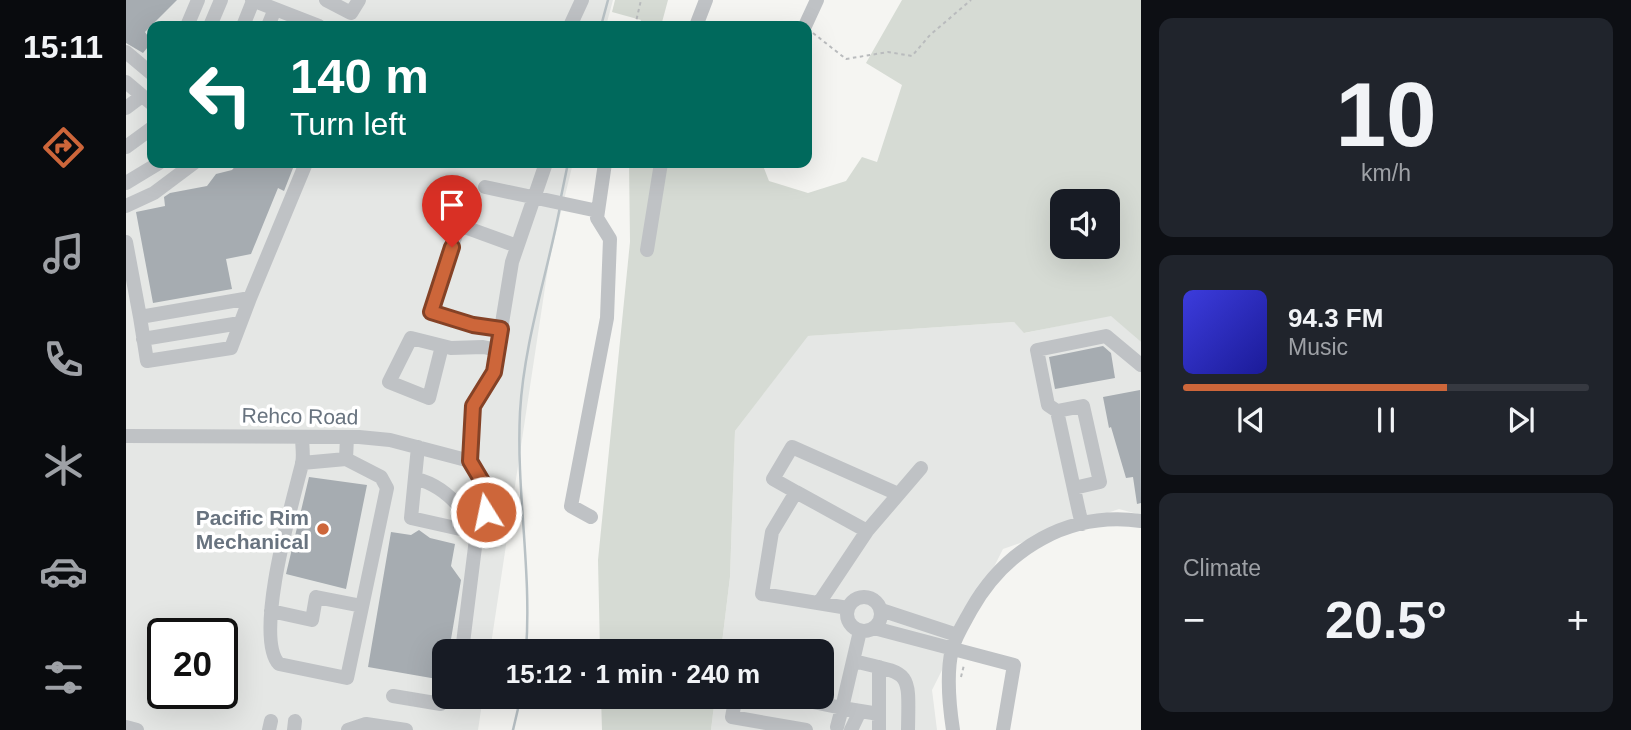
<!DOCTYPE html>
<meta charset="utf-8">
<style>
:root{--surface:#171b24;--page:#20242c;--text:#f1f3f6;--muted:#9ea1a6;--line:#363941;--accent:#cd663a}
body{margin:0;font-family:Helvetica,sans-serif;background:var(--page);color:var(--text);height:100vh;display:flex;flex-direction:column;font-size:26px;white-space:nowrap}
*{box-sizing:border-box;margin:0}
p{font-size:23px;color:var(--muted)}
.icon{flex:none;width:38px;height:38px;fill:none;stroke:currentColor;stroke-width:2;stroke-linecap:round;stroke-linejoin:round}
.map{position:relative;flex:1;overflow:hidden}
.panel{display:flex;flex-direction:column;gap:18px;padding:18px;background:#0d0f14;width:490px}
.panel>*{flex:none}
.guide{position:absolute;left:21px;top:21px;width:665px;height:147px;border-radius:14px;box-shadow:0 7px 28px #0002;background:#00695c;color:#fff;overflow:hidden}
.tools{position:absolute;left:924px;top:189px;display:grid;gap:14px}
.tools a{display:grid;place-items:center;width:70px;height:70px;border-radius:14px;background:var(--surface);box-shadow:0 7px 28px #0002;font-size:35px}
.speed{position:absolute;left:21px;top:618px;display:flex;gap:14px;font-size:35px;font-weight:700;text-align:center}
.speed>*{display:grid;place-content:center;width:91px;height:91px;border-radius:50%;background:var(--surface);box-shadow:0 7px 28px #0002;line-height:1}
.speed .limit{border:4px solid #111;border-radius:10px;background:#fff;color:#111}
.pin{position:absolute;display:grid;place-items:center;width:60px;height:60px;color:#fff;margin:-72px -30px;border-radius:50% 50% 50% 0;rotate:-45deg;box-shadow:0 0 7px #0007}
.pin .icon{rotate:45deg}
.me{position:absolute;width:77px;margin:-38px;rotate:350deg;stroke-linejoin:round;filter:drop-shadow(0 0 5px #0008)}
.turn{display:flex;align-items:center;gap:24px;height:147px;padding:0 28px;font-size:32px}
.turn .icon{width:91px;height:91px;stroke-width:2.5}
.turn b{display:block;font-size:49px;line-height:60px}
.big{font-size:52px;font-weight:700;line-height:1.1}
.panel .card{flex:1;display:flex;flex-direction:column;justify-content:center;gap:10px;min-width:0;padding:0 24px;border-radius:14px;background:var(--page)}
.panel .dial{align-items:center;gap:0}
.dial b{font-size:91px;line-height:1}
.song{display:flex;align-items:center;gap:21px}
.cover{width:84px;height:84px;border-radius:10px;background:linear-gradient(135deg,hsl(240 70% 55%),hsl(240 70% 35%))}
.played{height:7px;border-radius:4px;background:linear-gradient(90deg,var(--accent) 65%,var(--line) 65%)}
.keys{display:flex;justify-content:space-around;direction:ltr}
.heat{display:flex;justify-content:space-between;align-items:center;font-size:38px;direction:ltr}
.trip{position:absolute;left:306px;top:639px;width:402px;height:70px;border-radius:14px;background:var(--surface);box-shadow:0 7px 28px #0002;font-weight:700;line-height:70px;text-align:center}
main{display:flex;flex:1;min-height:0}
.tab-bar{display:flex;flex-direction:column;width:126px;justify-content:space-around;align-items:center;background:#090b0e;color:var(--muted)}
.tab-bar .icon{width:49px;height:49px}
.tab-bar .active{color:var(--accent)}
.tab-bar b{font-size:32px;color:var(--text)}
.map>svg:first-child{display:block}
.built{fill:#e5e7e5;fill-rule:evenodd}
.green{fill:#d6dbd4;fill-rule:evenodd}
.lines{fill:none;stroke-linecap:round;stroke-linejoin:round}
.stream{stroke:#b8c1c5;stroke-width:2.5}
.building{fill:#a6acb1}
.path{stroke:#b9bbbd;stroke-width:2;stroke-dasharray:3.5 3.5;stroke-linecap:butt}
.minor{stroke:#bfc2c5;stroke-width:14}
.route-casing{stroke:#854226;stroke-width:18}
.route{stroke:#cd663a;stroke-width:12}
.poi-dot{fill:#cd663a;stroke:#fff;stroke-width:2.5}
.labels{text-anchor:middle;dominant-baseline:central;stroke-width:7;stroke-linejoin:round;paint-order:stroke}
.street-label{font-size:21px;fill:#68737f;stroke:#fff}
.poi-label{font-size:21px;font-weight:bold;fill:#68737f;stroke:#fff;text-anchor:end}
</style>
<main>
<nav class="tab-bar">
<b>15:11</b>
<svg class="icon active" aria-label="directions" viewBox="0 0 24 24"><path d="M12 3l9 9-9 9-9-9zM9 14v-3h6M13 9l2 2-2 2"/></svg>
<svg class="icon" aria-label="music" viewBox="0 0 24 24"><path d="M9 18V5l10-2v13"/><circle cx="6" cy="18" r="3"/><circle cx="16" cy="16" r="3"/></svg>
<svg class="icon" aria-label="phone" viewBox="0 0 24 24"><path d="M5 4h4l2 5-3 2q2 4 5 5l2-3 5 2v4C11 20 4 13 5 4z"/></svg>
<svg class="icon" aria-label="climate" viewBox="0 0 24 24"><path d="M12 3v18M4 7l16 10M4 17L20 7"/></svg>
<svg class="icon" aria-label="car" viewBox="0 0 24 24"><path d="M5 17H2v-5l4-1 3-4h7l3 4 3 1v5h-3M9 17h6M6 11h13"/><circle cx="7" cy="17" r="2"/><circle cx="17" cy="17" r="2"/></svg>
<svg class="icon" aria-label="filters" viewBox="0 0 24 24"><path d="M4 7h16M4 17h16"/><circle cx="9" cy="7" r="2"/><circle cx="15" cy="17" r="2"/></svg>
</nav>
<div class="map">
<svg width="1015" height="730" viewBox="0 0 1015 730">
<rect width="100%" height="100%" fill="#f5f5f2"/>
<path class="built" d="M0,0H487L480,26H26V163H447L423,261L364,651H318V696L357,697L352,730H0ZM37,634H96V693H37Z
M985,315L1015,342V515L993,509L877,549L806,690L811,730H585L589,697L696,696V651H595L604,577L609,431L681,336L888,322L899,333Z"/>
<path class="green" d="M489,0H542L535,26H514L515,20L486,12Z
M776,0H1015V342L985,316L898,333L888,322L682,336L609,431L604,577L595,651H474L472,560L504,242L503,163H636L643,181L682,193L720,181L736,157L751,162L776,85L740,63ZM936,201H982V247H936Z
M475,697H589L585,730H476Z"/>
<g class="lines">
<path class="stream" d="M475,26L482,0
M435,197L442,163
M400,651C406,571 390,492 394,412C398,342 421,275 434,207
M387,730L395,696"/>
</g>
<path class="building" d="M0,0H51L19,32L26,42L17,53L0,43Z
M112,163H169L158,191L152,188L125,254L100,259L106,289L27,303L10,212L39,206L38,197L44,193L81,186L90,174L106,170Z
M977,346L985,353L989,378L929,389L923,357Z
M1014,390L1015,503L1011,504L1007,477L1000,478L985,427L983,428L977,397Z
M183,477L241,485L220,589L160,574Z
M293,530L304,538L329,544L325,566L335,580L323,651H318V673L311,679L242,667L265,532L285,535Z"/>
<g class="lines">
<path class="path" d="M509,26L515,0
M687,33L720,59L762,52L786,56L804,35L845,0
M835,677L838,665"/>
<path class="minor" d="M126,0L193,26
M200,0L225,13L233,0
M61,26L72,0
M84,26L95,0
M117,26L127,1
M142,26L149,9
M444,26L456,0
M570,26L580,0
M679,26L691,0
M0,52L26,74
M0,82L26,104
M0,108L16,96
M0,147L26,128
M0,183L33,163
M359,187L472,211
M0,206L28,193L68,163
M0,242L14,317L124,298L180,163
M521,250L535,163
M14,317L21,361L105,348L124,298
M375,329L347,325L305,312L333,225L391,246
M17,339L114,323
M316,346L303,398L263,382L285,338L325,348L357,347L372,350
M931,411L922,405L911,350L980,336L1015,365
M0,436L233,437L264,440L344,461
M176,437C176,445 178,456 176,464C167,500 127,637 153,664L221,678L261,488L255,477L220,459L221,437
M292,447L285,518L352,533
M176,463L220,459
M290,479C309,483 324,495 337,511L335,528
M948,488L974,482L957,406L931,411L953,512L956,524
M670,492L647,479L666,447L772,494
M465,517L445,506L481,318L484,239L471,218L479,163
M741,531L795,468
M721 614a17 17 0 1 1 34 0a17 17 0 1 1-34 0Z
M693,603L741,531L670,492L646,532L636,594L722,608
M755,610L831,635
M145,611L186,620L190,597L236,606
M748,628L888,665L877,730
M734,631L716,708L753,714V730
M336,651L350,539L362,500L360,488L344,461L347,406L368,372L386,262L420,163
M727,661C786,675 783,669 782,730
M753,667V714
M267,696L315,704L322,696
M610,696L606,717L680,730
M658,696L716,708L711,727
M0,727L11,730
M143,730L145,721
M168,730L169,721
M222,730L240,724L280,730
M725,730L734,711
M827,730C823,704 820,675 826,649C830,635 838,623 845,610C880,548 943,511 1015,521"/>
</g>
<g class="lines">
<defs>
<path id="route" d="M326,247L305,312L347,325L375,329L368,372L347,406L344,461L360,488V512"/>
</defs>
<use href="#route" class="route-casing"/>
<use href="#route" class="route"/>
</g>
<circle class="poi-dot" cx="197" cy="529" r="7"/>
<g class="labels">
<g class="street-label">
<text transform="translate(174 416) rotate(1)">Rehco Road</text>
</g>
<g class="poi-label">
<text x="183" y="517">Pacific Rim<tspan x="183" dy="24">Mechanical</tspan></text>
</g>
</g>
</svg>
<div class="tools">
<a><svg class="icon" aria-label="sound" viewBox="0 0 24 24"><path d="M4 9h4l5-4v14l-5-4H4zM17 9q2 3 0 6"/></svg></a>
</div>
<div class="speed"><div class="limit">20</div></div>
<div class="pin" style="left:326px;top:247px;background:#d93025"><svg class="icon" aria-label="arrive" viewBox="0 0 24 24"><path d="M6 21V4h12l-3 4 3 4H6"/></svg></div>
<svg class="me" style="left:360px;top:512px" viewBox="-20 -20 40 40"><circle r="17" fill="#cd663a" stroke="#fff" stroke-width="3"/><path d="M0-11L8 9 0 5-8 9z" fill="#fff"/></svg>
<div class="trip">15:12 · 1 min · 240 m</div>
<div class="guide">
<div class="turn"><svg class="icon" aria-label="left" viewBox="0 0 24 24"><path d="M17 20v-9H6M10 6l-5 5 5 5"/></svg><div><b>140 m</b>Turn left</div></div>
</div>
</div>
<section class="panel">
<div class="card dial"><b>10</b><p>km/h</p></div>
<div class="card">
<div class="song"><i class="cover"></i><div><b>94.3 FM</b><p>Music</p></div></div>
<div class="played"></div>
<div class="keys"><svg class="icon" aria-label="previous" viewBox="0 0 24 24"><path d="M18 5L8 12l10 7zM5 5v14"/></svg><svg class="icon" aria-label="pause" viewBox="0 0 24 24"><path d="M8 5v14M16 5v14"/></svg><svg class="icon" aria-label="next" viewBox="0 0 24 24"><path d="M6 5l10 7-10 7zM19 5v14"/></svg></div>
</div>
<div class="card"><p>Climate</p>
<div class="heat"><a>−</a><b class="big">20.5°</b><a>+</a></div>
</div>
</section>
</main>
